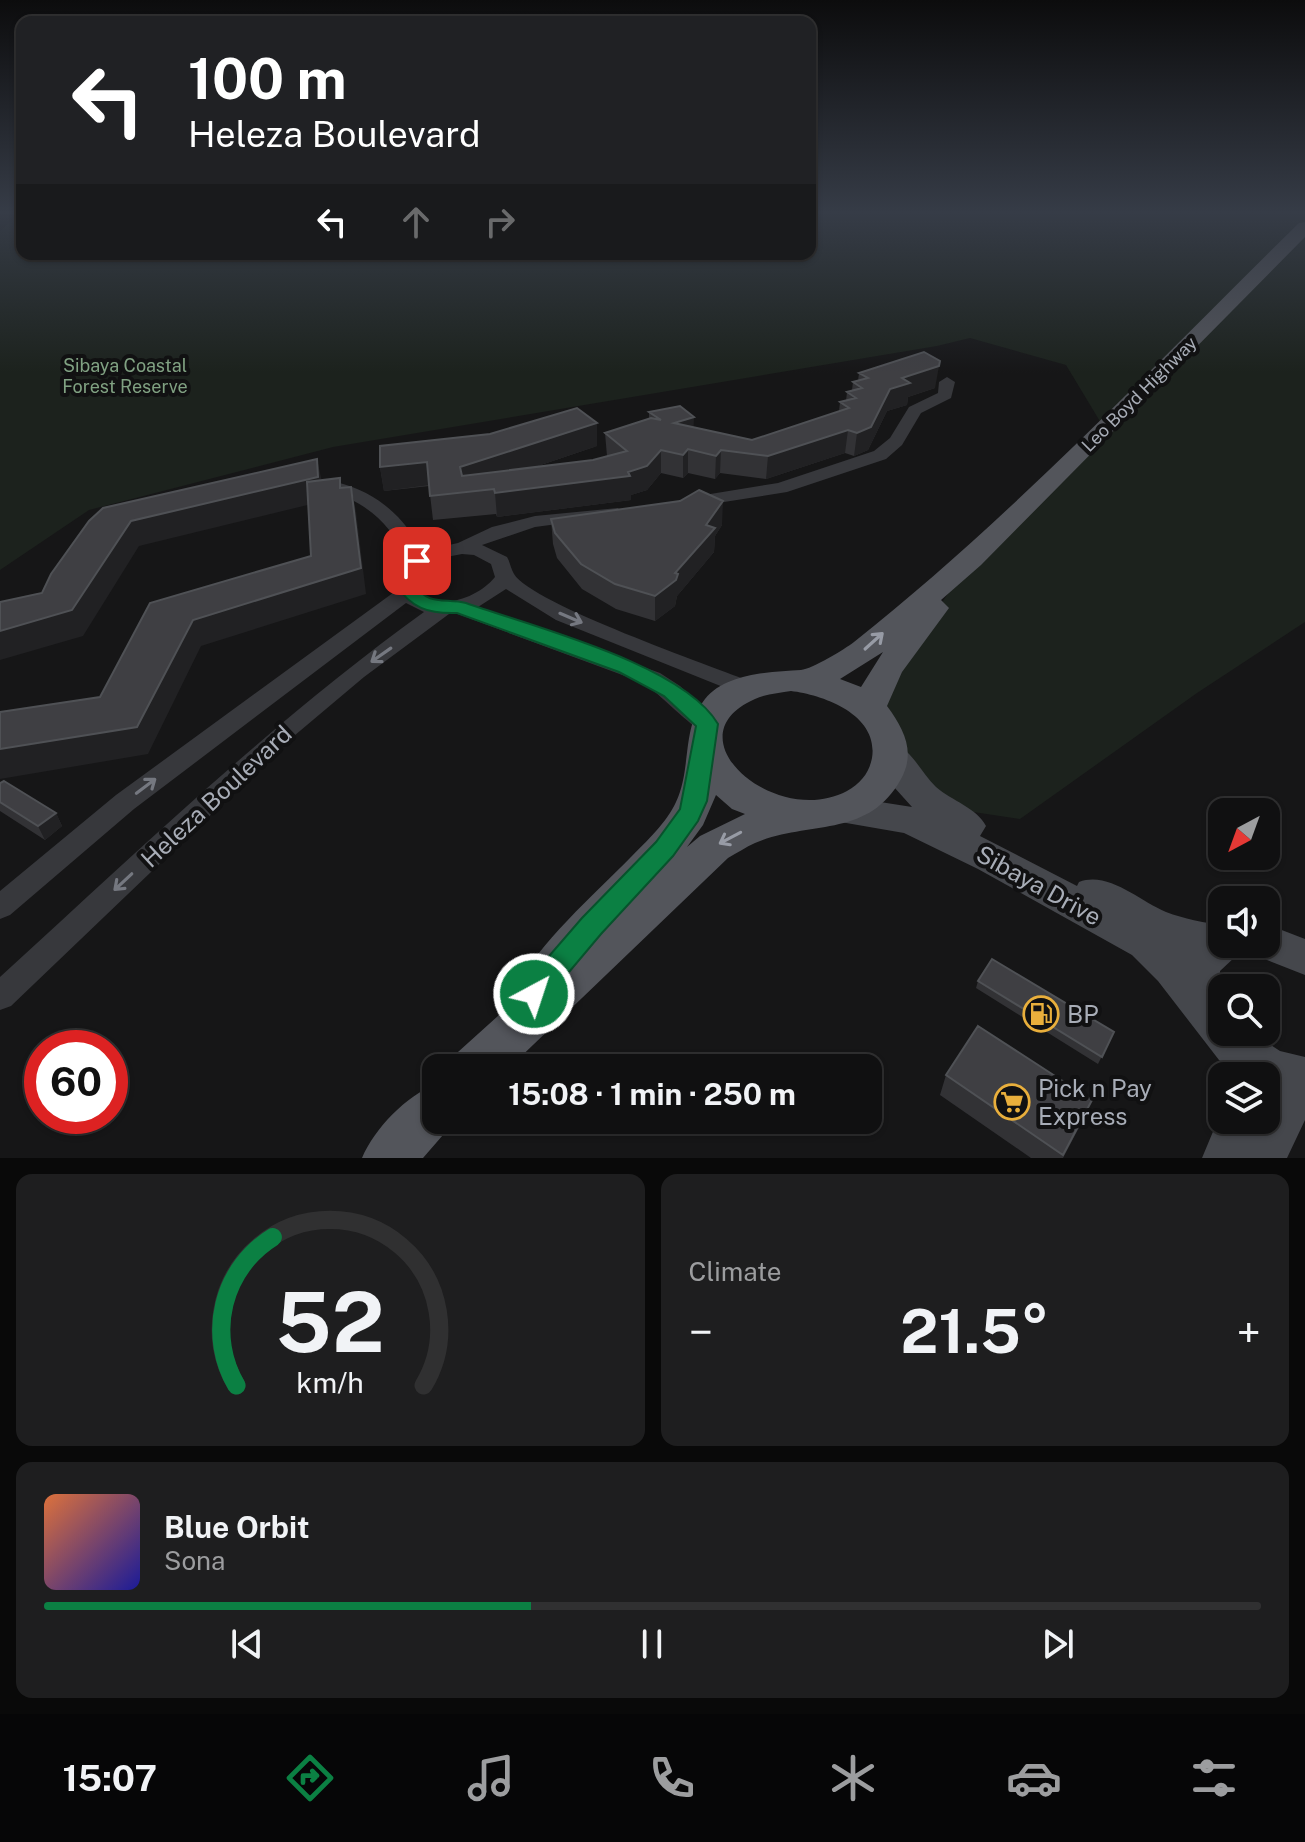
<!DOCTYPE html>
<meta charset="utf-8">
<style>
:root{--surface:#101011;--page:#1e1e1f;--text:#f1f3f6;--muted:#9c9d9f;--line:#303031;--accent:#0b8043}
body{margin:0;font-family:"Public Sans",sans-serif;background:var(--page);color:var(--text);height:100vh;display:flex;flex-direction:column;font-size:30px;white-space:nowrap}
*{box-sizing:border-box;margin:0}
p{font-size:26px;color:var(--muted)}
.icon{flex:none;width:44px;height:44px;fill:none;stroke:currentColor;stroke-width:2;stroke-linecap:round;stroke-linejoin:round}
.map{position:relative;height:1158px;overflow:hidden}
.details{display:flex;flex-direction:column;gap:16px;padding:16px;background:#090909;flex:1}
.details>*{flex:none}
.banner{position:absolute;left:16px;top:16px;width:800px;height:244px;border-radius:16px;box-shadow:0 2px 6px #0004,0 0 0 2px var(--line);background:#202124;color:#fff;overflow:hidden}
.needle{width:52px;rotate:221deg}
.controls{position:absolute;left:1208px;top:798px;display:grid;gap:16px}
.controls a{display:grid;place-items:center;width:72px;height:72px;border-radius:16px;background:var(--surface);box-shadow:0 2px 6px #0004,0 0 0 2px var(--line);font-size:40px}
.speed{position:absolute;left:24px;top:1030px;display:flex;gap:16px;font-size:40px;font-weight:700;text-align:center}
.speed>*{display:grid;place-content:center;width:104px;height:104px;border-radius:50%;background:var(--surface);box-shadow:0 2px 6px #0004,0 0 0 2px var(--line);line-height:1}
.speed .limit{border:12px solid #d22;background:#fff;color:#111}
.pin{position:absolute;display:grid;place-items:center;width:68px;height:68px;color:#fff;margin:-34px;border-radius:16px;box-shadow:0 4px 12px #0006}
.me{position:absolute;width:88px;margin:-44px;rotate:40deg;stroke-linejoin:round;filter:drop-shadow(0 0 6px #0008)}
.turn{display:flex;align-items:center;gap:28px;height:168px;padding:0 40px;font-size:36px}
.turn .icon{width:104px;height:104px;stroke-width:2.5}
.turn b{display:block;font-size:56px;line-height:68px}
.lanes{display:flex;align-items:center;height:76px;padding:0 40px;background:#0003;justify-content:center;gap:40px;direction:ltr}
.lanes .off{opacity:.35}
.big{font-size:60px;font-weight:700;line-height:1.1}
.details .card{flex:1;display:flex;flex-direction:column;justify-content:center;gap:12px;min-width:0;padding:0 28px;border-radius:16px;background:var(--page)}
.details .dial{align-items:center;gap:0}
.dial svg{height:208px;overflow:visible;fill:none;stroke:var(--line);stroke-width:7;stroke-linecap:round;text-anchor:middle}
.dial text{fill:var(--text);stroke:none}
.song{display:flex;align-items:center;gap:24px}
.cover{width:96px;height:96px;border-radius:12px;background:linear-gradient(135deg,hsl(20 70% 55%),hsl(240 70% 35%))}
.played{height:8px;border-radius:4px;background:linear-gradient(90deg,var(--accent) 40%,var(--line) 40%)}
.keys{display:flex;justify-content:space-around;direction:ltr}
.heat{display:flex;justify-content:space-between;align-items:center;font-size:44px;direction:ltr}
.details .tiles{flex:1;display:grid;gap:16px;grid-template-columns:1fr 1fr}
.card:last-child{grid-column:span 2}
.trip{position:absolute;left:422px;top:1054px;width:460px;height:80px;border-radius:16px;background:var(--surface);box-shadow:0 2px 6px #0004,0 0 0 2px var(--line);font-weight:700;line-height:80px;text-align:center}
.menu{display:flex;height:128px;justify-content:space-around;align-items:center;background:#060607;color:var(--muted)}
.menu .icon{width:56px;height:56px}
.menu .selected{color:var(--accent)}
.menu b{font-size:36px;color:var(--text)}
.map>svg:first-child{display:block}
.green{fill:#1c221d}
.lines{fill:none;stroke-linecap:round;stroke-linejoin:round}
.street{fill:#37383c;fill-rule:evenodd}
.secondary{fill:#45474c;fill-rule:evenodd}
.primary{fill:#53555b;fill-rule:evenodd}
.wall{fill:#323235}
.shaded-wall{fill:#212123}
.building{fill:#3f3f43;stroke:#4f5155;stroke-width:2}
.oneway{stroke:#757880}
.oneway2{stroke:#979ba5}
.route{fill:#0b8043;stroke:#07532c;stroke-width:2}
.labels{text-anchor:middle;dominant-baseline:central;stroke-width:8;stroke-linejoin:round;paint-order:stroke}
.far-park-label{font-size:18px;fill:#80a182;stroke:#111112}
.far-street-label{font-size:18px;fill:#a8adb7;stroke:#111112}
.near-street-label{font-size:24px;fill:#a8adb7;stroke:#111112}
.near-poi-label{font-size:24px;fill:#a8adb7;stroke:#111112;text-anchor:start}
</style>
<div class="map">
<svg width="1305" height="1158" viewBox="0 0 1305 1158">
<rect width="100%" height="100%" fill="#161617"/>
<path class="green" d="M810,211H1305V622L1197,693L1020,819L947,808L873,706L971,559L1104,428L1066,365L970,338L937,346L333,447L89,510L0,570V231L22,212V254H810Z"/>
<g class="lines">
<path class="street" d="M947,377L955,382L951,398L921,413L902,445L886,459L787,492L692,507L683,502L692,497L778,483L874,451L890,438L909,407L938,393L939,382Z
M336,482C376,492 403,515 422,551L458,543L492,527L535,516L618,508L621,512L618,516L535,527L482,545L507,557C510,562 511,569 514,574C532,604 712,666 754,683L757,688L754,693H738L556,620L506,589L478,607L660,673L680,686L715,718L719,724L715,730C709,732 708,733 702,731C693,728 658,693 644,683L455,613L449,614L364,677L288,741L11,1006L0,1010V977C138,851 273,721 424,612L406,603L134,809L10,915L0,919V891L116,795L397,590L395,576L407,560C391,524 367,503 330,491L327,487ZM462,554L474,555L491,564L495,577C478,598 438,613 417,590V572L436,559Z"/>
<path class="secondary" d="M892,743C912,749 921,773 936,787C952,801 977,808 986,826L980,836L1077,886L1079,882C1109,871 1139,901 1166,912C1184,919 1204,922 1222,926V944H1242L1236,956L1220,971L1222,1032H1251L1280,1051L1305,1057V1120L1287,1158H1202L1222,1110V1120H1266V1099L1270,1090L1266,1089V1076H1239L1219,1060L1158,981L1132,955L978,869L904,833L829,820L824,810L829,800L842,796L912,807L894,787L875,755L880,746Z
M1266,924L1305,939V975L1252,954L1247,944H1266Z"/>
<path class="primary" d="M1305,222V237L981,565L941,600L949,608L902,672L887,706C904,729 916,752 901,779C868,839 809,820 755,843C746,847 737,853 728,858L509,1068H451L458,1052L519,997L516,989C536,945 596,893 630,858C646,842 667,822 676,802C692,768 681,729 705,699C726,673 771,672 801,670C812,669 845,649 854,642C1013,516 1154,365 1299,223ZM883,652L861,687L840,679ZM791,691C824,695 879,715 872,758C869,773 861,783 847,791C776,829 668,737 755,699C765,694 780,693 791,691ZM716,795L732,809L745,814L700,836L687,847L703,825Z
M436,1084V1120H456L423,1158H362C375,1128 406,1096 436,1084Z"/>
</g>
<path class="wall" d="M859,373L935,388L908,397L907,405L887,411L868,450L854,456L845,453L766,479L720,473L715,479L688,473L683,478L661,473L647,490L631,495V500L497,517L496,514L433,520L429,486L384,491L380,467L597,446L535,467L593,460L607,456L605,433L649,419V412L694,427L752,440L839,411L840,402L846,401L847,392L852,390L853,382L858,381Z
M551,519L722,525L715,536L714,552L677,596L675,606L655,621L616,609L582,589L557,558L553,544Z
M0,783L56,813L62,826L45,840L0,811Z
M978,981L1114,1032L1098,1064L976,988Z
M946,1075L1083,1120L1063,1158H1031L940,1095Z"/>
<path class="shaded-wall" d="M939,366L935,388L908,397L907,405L887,411L868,450L854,456L857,433L890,389L902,378Z
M694,417L693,440L674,423Z
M597,423V446L463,491L460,467Z
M848,430L845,453L766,479L768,456Z
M688,449V473L683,478V455Z
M661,450V473L647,490L631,495V500L497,517L495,493Z
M721,450L720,473L715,479L716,456Z
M317,459L322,482L324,501L139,546L83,636L0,660V631L131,521Z
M427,462L430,485L384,491L380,467Z
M351,487L356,511L366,594L201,646L148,754L0,779V749L137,727L193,620L361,568Z
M723,501L722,525L715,536L714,552L677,596L675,606L655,621V596L675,573L706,525Z
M56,813L62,826L45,840L38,826Z"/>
<path class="building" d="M924,352L940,361L939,366L902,378L910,383L890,389L871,427L857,433L848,430L768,456L721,450L716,456L688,449L683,455L661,450L647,466L628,472L630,476L495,493L494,489L430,496L427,462L380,467V446L490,434L577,408L597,423L460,467L462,476L593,460L627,451L605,433L651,418L661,420L649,412L680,406L694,417L674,423L752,440L849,408L840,402L856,398L847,392L862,388L853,382L868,378L859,373Z
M317,459L318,477L131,521L72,610L0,631V602L42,593L51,574L89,521L103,508Z
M340,478V488L351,487L361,568L193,620L137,727L0,749V712L100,697L150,603L311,556L307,482Z
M699,490L723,501L706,525L715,528L675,573L678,574L676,580L655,596L615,584L581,564L555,533L551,519L680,501Z
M4,781L56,813L38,826L0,802V783Z
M992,959L1114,1032L1102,1057L978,981Z
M978,1026L1092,1100L1063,1155L946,1075Z"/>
<defs><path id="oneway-shaft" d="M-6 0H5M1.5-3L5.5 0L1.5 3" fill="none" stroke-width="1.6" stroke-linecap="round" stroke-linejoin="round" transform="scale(2)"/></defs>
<g class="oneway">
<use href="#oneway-shaft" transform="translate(571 618) rotate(23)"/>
<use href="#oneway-shaft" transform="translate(381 655) rotate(145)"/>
<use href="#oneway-shaft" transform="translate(146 786) rotate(-37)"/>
<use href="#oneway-shaft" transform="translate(123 882) rotate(137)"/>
</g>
<g class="oneway2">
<use href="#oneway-shaft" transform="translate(874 641) rotate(-42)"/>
<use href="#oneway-shaft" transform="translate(730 838) rotate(152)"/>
</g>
<linearGradient id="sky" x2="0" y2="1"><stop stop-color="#0c0c0d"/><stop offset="0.57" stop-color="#363c47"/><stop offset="1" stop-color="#363c47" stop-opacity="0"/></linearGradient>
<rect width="1305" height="373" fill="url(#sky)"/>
<path class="route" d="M417,556L426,561L417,570L413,584C429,606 443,598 466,603C530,626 683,664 718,724L707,801L698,821L673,856L601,934L543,1003L534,1007L524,1003L520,994L524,985L582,918L656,842L680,809L696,726L664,696L619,672L457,613C428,614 411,608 395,584L403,564Z"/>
<defs>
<symbol id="fuel-ring" viewBox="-11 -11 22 22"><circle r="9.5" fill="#111112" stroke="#e9af3c" stroke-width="1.5"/><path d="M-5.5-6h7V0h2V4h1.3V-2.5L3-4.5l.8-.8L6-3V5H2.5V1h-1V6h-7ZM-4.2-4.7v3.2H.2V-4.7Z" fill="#e9af3c"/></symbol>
<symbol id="supermarket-ring" viewBox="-11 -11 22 22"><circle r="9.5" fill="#111112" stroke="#e9af3c" stroke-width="1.5"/><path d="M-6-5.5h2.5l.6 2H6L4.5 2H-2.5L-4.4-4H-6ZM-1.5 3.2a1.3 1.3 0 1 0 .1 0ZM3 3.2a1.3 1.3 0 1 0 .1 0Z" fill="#e9af3c"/></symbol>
</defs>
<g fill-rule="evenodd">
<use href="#fuel-ring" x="1021" y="994" width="40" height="40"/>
<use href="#supermarket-ring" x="992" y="1082" width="40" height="40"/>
</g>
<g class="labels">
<g class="far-park-label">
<text x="125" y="365">Sibaya Coastal<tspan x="125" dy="21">Forest Reserve</tspan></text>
</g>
<g class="far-street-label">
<text transform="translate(1139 394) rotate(-45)">Leo Boyd Highway</text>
</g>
<g class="near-street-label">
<text transform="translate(216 796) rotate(-43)">Heleza Boulevard</text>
<text transform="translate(1039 885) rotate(29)">Sibaya Drive</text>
</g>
<g class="near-poi-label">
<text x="1067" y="1014">BP</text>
<text x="1038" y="1088">Pick n Pay<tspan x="1038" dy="28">Express</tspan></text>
</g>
</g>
</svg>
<div class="controls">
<a><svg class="needle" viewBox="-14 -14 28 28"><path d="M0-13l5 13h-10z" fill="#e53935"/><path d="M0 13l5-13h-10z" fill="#9c9d9f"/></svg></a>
<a><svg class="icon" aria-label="sound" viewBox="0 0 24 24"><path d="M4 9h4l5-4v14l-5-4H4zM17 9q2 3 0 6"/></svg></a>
<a><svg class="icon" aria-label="search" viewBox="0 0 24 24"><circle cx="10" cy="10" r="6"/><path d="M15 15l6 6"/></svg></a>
<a><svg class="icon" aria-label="layers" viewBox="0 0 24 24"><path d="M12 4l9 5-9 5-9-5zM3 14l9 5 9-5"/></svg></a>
</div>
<div class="speed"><div class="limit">60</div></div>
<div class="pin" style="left:417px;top:561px;background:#d93025"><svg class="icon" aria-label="arrive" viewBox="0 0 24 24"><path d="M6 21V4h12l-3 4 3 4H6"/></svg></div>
<svg class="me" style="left:534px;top:994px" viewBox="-20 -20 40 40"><circle r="17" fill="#0b8043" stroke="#fff" stroke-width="3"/><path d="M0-11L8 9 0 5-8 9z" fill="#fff"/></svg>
<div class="trip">15:08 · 1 min · 250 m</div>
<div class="banner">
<div class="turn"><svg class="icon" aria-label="left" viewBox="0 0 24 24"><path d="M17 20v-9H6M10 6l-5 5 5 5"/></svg><div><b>100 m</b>Heleza Boulevard</div></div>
<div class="lanes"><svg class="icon" aria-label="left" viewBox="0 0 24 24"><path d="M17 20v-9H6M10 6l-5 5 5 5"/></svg><svg class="icon off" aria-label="ahead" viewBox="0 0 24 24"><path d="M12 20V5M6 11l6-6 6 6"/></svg><svg class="icon off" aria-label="right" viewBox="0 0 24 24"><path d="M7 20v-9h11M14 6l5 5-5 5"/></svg></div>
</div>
</div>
<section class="details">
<div class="tiles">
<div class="card dial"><svg viewBox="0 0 100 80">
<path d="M14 69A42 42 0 1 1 86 69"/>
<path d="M14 69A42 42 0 0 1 28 12" stroke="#0b8043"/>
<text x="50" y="56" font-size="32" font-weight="700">52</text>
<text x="50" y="72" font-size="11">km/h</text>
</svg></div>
<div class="card"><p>Climate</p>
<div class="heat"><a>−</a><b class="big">21.5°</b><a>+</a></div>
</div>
<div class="card">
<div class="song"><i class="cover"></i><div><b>Blue Orbit</b><p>Sona</p></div></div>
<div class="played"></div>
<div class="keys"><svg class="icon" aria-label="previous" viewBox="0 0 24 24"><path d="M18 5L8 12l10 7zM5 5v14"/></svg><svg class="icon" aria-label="pause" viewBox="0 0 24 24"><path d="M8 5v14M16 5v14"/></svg><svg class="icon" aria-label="next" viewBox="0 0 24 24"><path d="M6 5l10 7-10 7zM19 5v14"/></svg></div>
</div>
</div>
</section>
<nav class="menu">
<b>15:07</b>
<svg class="icon selected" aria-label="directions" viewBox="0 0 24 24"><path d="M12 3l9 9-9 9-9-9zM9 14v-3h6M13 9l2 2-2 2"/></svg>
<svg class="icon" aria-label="music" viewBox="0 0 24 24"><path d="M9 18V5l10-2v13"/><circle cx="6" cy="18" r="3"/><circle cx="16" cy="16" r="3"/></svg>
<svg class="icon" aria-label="phone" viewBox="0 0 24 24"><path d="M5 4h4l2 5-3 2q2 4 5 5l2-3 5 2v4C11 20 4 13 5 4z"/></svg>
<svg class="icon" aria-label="climate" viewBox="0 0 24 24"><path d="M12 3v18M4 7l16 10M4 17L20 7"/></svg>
<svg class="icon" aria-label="car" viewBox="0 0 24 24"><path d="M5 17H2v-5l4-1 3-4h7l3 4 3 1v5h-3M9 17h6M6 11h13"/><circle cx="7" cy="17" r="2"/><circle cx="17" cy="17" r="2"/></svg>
<svg class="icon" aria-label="filters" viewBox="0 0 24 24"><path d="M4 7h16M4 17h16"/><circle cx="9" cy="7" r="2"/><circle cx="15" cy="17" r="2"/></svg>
</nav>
